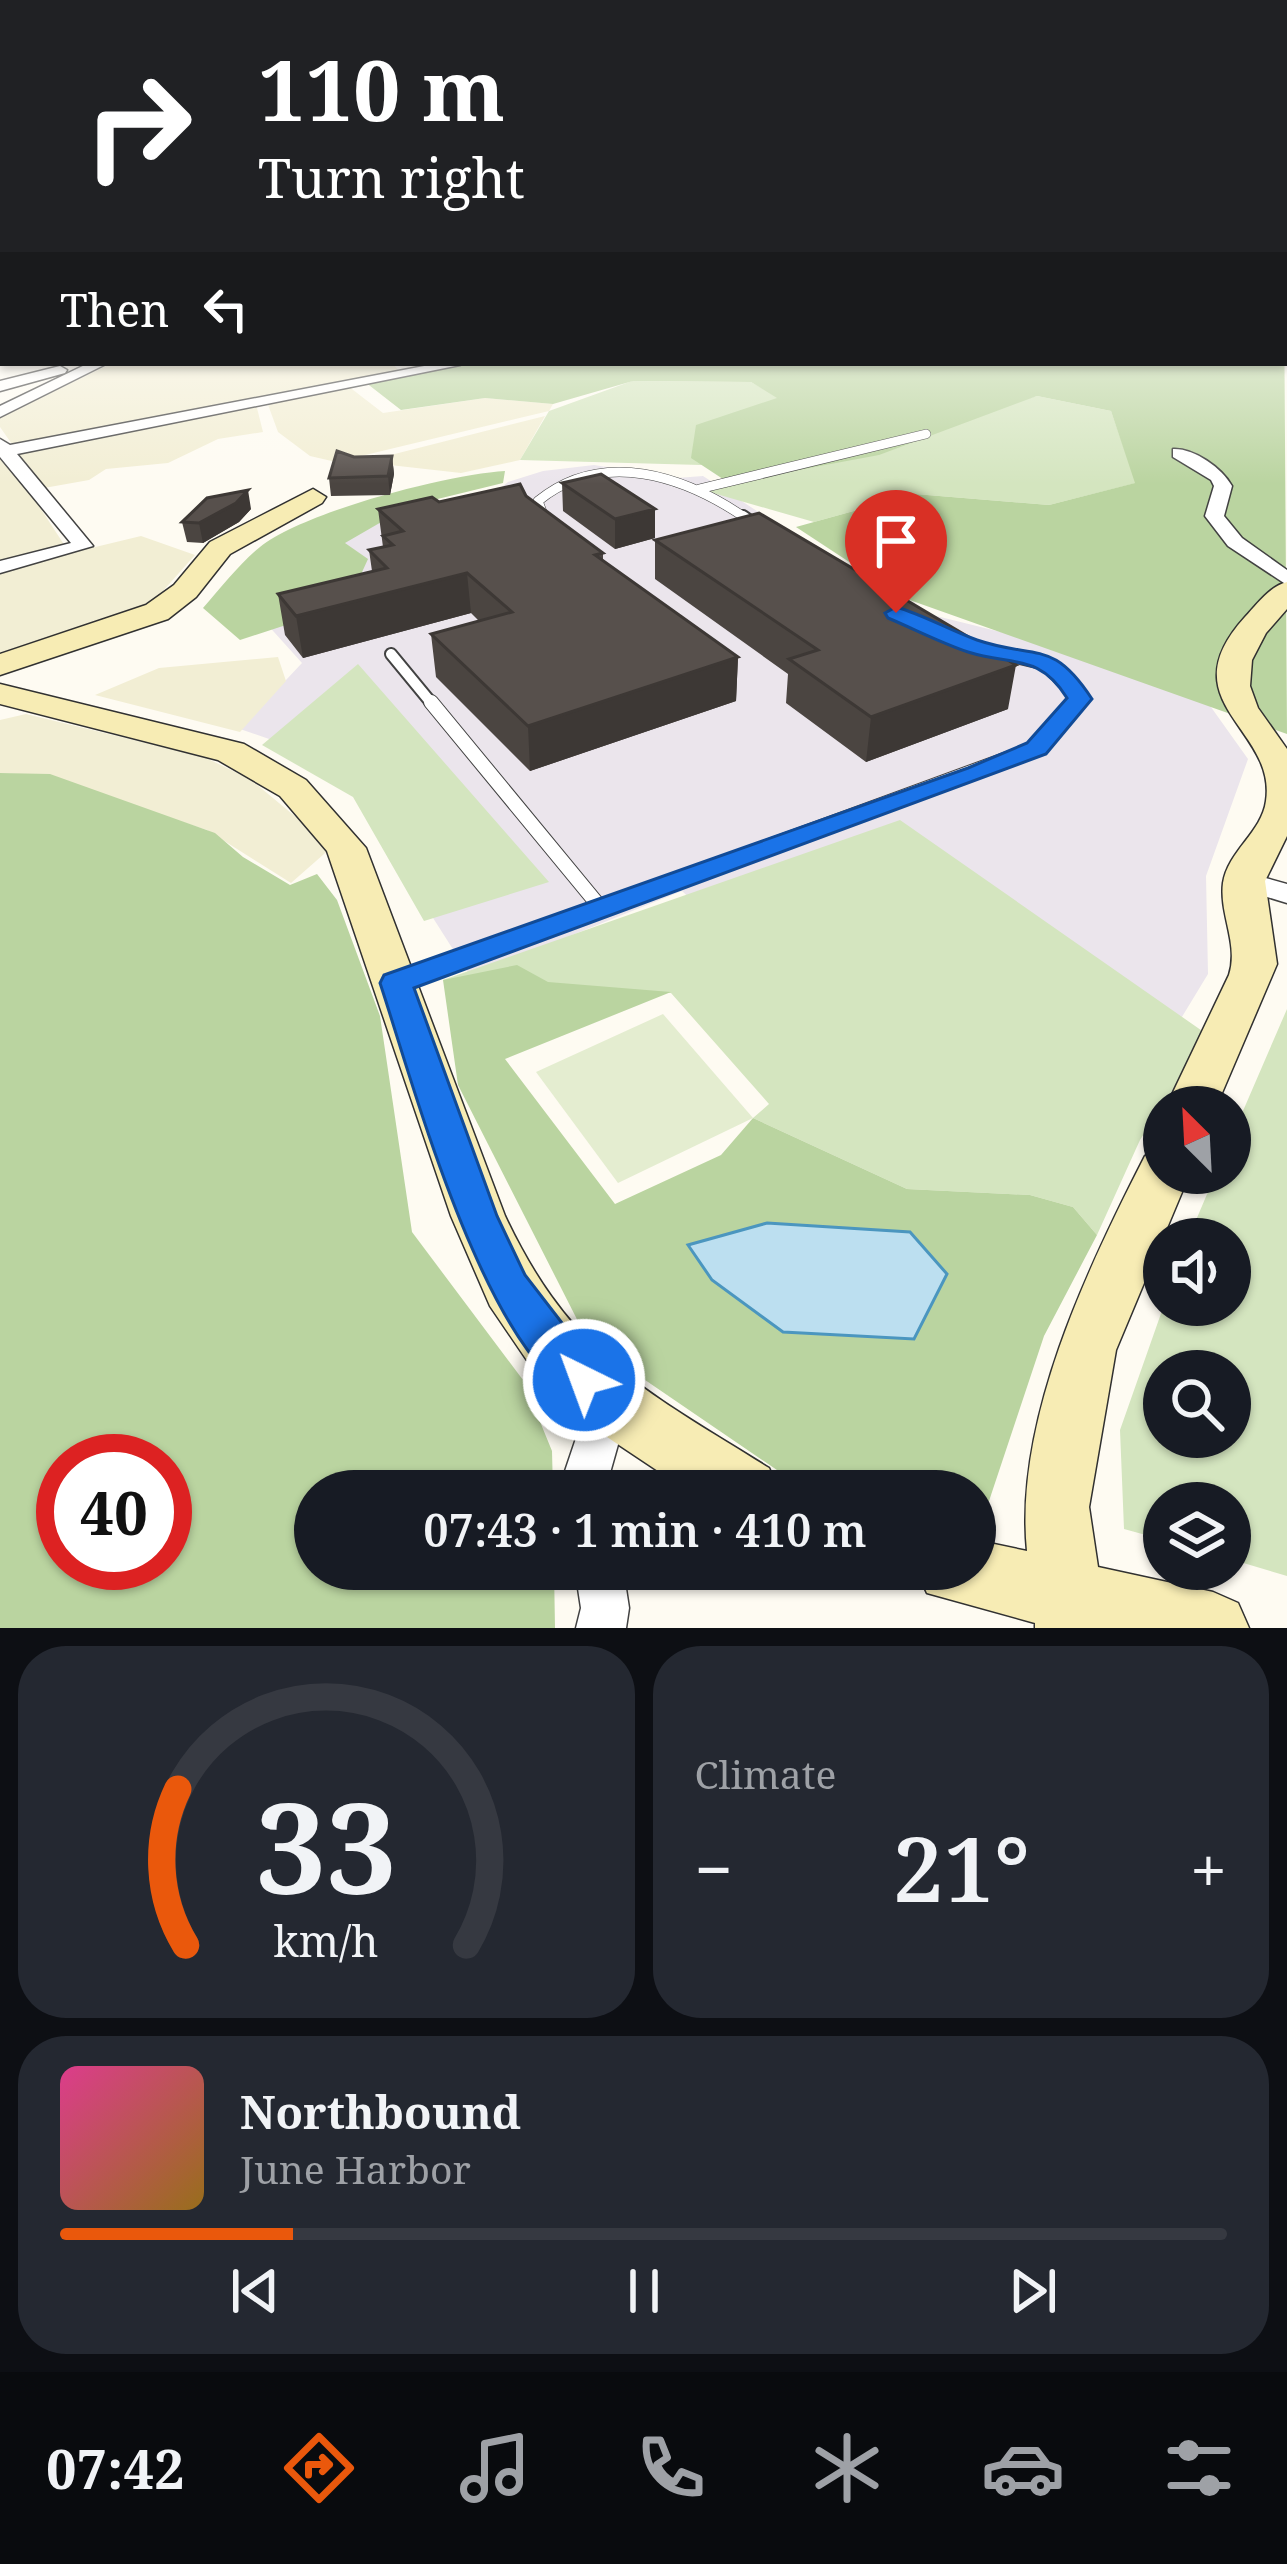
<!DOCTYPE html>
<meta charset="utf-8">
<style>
:root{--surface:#171b24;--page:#242831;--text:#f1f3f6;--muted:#9ea1a6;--line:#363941;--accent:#ea580c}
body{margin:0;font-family:"Noto Serif",serif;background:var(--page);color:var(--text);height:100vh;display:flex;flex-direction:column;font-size:45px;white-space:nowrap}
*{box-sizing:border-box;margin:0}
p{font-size:39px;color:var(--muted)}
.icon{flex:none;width:66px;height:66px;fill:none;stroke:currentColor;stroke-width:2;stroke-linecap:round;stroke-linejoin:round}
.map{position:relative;height:1628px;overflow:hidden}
.sheet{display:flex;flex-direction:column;gap:18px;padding:18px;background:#0d0f14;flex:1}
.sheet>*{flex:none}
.hud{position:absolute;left:0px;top:0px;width:1287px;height:366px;box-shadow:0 3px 9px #0004;background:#202124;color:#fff;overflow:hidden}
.needle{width:78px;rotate:336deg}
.tools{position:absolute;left:1143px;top:1086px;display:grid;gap:24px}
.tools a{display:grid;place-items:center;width:108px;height:108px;border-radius:50%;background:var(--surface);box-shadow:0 3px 9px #0004;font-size:60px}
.speed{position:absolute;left:36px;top:1434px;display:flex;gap:24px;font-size:60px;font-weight:700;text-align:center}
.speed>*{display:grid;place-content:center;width:156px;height:156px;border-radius:50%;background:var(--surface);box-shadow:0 3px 9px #0004;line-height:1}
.speed .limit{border:18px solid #d22;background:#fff;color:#111}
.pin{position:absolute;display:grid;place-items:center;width:102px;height:102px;color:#fff;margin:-123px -51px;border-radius:50% 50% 50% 0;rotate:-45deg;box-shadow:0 0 12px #0007}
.pin .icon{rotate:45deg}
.me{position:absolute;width:132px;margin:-66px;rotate:318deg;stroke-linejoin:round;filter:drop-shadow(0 0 9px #0008)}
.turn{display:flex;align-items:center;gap:42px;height:252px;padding:0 60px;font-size:54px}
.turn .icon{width:156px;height:156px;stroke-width:2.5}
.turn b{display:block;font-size:84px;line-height:102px}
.then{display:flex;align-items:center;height:114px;padding:0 60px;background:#0003;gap:24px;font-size:45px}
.big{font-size:90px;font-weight:600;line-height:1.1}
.sheet .tile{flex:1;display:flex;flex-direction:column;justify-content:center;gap:18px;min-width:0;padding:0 42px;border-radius:48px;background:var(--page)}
.sheet .dial{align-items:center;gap:0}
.dial svg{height:312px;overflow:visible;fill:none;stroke:var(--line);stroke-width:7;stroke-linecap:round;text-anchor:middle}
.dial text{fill:var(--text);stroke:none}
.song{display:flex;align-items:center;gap:36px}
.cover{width:144px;height:144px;border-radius:18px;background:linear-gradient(135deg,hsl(330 70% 55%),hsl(40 70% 35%))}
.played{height:12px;border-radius:6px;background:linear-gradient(90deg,var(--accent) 20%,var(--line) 20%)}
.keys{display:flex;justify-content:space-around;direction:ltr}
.heat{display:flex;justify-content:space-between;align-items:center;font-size:66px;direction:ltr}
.sheet .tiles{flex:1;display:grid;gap:18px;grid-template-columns:1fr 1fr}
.tile:last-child{grid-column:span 2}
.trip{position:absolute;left:294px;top:1470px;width:702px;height:120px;border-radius:60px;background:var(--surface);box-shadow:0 3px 9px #0004;font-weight:600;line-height:120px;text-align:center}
.tabs{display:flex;height:192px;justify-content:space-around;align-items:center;background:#090b0e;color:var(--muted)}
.tabs .icon{width:84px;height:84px}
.tabs .on{color:var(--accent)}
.tabs b{font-size:54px;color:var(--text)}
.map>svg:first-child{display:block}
.industrial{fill:#ebe5ec}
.farmland{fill:#f2eed4}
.green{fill:#d4e5bf;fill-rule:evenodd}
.forest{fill:#bad4a0;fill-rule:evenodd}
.pitch{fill:#e4edd0}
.water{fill:#bcdff0;stroke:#4b96bf;stroke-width:3}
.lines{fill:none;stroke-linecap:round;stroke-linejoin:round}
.lane-far3-casing{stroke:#424242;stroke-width:10}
.lane-far2-casing{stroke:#424242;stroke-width:14}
.lane-far1-casing{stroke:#424242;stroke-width:16}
.lane-casing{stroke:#424242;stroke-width:20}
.street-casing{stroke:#424242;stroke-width:3}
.secondary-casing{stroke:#313131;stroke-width:3}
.lane-far3{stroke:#fff;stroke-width:9}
.lane-far2{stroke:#fff;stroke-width:10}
.lane-far1{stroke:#fff;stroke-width:14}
.lane{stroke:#fff;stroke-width:16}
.street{fill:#fff;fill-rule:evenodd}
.secondary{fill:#f7ecb4;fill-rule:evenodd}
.wall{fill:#4b4541}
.shaded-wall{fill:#3d3835}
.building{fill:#57504c;stroke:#3d3835;stroke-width:3}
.route{fill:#1a73e8;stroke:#114b97;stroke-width:3}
</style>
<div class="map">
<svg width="1287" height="1628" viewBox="0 0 1287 1628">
<rect width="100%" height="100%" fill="#fefbf2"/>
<path class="industrial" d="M594,465L677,478L703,476L908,609L1191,679L1248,759L1206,876L1208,974L1171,1035L841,1040L682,891L470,976L349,786L272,740L240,729L302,663L265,622L318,529L475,508L508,482L543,471Z"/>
<path class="farmland" d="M112,363H392L400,372L14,447L0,427V418Z
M348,386L383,413L485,398L553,404L549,411L336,462L310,456L278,432L267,402Z
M256,404L263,432L218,439L168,463L106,469L89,480L44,488L15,451Z
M545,416L520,460L461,473L363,462Z
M0,459L35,500L65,546L0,563Z
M141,536L195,555L154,601L0,655V570Z
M278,657L286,681L240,732L95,695L159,668Z
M26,714L204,757L250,779L332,847L291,883L207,830L39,775L0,773V720Z"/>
<path class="green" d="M632,381L751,382L779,398L701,465L520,460L549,411Z
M1037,396L1111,411L1136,483L1049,505L915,494L814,522L699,489Z
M358,664L549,882L424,921L353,797L262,745Z
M900,820L1208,1035L1140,1140L1097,1235L1073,1207L1030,1195L907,1189L753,1118L769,1104L671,993L443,980Z
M1287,1009V1576L1230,1559V1503H1164V1540L1124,1529L1120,1430L1164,1305H1230V1239H1188L1216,1173H1230V1141ZM1230,1371V1437H1164V1371Z"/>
<path class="forest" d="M1284,291L1287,734L904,598L796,527L915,494L1049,505L1135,483L1111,411L1037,396L879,455L729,483L691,458L696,425L777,398L751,382L633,381L553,404L485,398L401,410L365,382L423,373L411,363H1284Z
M505,471L503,483L409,506L345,543L368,559L347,605L240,640L203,608C221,588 239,564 260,547C303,512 449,474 505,471Z
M0,773L50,774L215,833L243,857L290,885L317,874L337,900L380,1016L412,1232L523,1380L552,1451L553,1491H315V1569H554L555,1628H0ZM165,1461V1563H63V1461Z
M517,965L548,982L671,992L505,1059L615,1204L721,1155L753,1118L907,1189L1030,1195L1073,1207L1097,1235L1044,1336L989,1501L975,1499V1491H893L793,1481L588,1341L458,1085L443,980Z"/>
<path class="pitch" d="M663,1014L753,1118L618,1183L536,1072Z"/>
<path class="water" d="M767,1223L910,1232L947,1274L914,1339L783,1332L712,1280L688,1245Z"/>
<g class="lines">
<defs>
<path id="lane-far3" d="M699,489L926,434
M544,517L538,501C603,448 685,476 747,519"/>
<path id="lane-far2" d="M743,516L759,527
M971,646L1045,664L1080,699L1075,705
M391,654L433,705"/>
<path id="lane-far1" d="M431,702L600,907
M505,943L1037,748L1077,702"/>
<path id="lane" d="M400,981L513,940"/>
<path id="street" d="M3,300V308L0,309V301Z
M89,363H108L0,417V406Z
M440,363L460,365L17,454L93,546L0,573V561L71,543L0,457V439L10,445Z
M60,366L67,370L65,373L0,391V381Z
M1173,449C1194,448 1222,468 1232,486L1224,516L1242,538L1287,570V585L1228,546L1205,516L1214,486L1211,480L1173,457Z
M1244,872L1287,884V903L1234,887L1230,881L1234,875Z
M608,1382L623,1388L630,1402L608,1480L609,1491H563L562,1480L593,1388Z
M575,1569H623L629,1608L626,1628H576L581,1608Z"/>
<path id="secondary" d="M313,489L326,497L322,503L230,554L196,597L168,619L0,675V654L146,605L174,585L210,542Z
M1287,582V609L1266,633L1252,660L1250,686L1258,708L1287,749V836L1265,881L1277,964L1216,1107H1166L1229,975C1239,944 1219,914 1223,883C1228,851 1262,832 1266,801C1277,728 1167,703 1245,617C1257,604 1270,586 1287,582Z
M0,684L244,744L306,780L366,848L505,1216C571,1356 644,1390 769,1468L779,1491H688L586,1423L539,1378L490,1306L451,1216L327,851L280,796L218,760L0,704Z
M1164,1150V1173H1190L1116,1350L1089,1507L1098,1567L1213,1592L1238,1603L1249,1628H1035V1623L927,1593L916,1569H975V1540L1027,1551C1014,1422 1087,1269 1145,1156Z"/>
</defs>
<use href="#lane-far3" class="lane-far3-casing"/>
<use href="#lane-far2" class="lane-far2-casing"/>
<use href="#lane-far1" class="lane-far1-casing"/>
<use href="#lane" class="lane-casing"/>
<use href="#street" class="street-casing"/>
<use href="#secondary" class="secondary-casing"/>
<use href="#lane-far3" class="lane-far3"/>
<use href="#lane-far2" class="lane-far2"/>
<use href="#lane-far1" class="lane-far1"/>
<use href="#lane" class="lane"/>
<use href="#street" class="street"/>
<use href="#secondary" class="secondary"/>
</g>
<path class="wall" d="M392,456L394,474L390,495L331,496L329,478L354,457Z
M562,483L655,509V538L615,549L563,511Z
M526,496L603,553V560L738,657L736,701L530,771L436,677L431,634L479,621L471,613L303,658L285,635L278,594L372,571L369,550L383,547L378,509Z
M251,509L239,522L203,543L187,542L182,522Z
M655,540L1008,709L866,762L786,703L788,674L655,579Z"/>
<path class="shaded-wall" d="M392,456L394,474L390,495L388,476Z
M248,490L251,509L239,522L203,543L199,523Z
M655,509V538L615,549V519Z
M467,573L471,613L303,658L296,616Z
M738,657L736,701L530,771L528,726Z
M1016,665L1008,709L866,762L871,717Z"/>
<path class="building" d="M337,451L354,457L392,456L388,476L329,478Z
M601,474L655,509L615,519L562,483Z
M520,484L526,496L603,553L595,555L738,657L528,726L431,634L512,612L467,573L296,616L278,594L387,568L369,550L393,545L383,536L403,531L378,509L432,497L439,502Z
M248,490L236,503L199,523L182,522L207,498Z
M759,513L1016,665L871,717L789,659L818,650L655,540Z"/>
<linearGradient id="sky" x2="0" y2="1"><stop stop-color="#96c5eb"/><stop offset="0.53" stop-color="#fffdf9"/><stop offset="1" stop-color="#fffdf9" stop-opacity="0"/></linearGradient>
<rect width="1287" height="484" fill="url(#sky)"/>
<path class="route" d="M896,607C924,615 949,630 977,640C1036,660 1052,638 1092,699L1046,754L414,988L497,1216L525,1275L606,1380L599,1394L584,1400C487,1363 412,1079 380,983L384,975L968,768L1027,743L1067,698C1039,653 1012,666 968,652C941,643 914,629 888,618L885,613Z"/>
</svg>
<div class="tools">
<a><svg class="needle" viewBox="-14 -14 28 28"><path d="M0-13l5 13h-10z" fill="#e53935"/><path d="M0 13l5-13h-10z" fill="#9ea1a6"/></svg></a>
<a><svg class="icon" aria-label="sound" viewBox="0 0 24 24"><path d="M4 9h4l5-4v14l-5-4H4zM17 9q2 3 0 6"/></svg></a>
<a><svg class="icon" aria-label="search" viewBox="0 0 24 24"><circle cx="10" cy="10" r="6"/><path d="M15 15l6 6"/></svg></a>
<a><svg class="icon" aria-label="layers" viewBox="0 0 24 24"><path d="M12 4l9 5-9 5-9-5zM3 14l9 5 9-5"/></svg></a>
</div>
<div class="speed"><div class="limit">40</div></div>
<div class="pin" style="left:896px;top:613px;background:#d93025"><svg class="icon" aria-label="arrive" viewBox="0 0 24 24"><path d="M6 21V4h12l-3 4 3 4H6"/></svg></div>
<svg class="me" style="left:584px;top:1380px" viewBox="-20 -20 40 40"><circle r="17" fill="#1a73e8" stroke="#fff" stroke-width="3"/><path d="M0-11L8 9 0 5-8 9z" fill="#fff"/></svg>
<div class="trip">07:43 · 1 min · 410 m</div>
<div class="hud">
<div class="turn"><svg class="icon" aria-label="right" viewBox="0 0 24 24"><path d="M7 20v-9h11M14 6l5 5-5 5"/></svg><div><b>110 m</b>Turn right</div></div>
<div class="then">Then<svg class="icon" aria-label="left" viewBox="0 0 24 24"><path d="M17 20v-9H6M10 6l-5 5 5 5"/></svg></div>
</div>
</div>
<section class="sheet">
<div class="tiles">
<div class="tile dial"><svg viewBox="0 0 100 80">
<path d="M14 69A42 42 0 1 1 86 69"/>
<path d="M14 69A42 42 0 0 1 12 29" stroke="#ea580c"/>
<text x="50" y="56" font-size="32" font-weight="700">33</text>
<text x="50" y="72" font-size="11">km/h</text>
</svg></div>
<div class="tile"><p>Climate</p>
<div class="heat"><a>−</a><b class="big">21°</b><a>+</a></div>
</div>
<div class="tile">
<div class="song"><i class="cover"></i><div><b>Northbound</b><p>June Harbor</p></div></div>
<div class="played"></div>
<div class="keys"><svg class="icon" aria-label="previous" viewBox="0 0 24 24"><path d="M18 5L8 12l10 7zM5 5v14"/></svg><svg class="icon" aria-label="pause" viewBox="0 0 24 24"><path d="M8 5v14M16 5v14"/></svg><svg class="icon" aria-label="next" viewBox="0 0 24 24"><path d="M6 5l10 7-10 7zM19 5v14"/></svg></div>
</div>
</div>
</section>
<nav class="tabs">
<b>07:42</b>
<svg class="icon on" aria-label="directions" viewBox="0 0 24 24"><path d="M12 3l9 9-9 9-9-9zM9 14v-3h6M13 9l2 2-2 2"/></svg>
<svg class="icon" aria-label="music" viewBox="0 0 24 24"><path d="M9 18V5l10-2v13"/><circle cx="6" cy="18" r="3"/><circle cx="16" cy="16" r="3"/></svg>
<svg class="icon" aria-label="phone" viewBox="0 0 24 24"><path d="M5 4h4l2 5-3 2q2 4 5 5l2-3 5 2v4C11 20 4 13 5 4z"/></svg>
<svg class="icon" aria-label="climate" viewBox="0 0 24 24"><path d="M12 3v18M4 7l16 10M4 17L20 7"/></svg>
<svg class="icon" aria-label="car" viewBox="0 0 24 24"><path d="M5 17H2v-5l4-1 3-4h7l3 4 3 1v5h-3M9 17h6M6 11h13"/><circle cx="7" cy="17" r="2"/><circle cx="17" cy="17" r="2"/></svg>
<svg class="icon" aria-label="filters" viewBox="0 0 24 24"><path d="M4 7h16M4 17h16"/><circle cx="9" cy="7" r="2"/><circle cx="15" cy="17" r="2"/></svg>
</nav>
